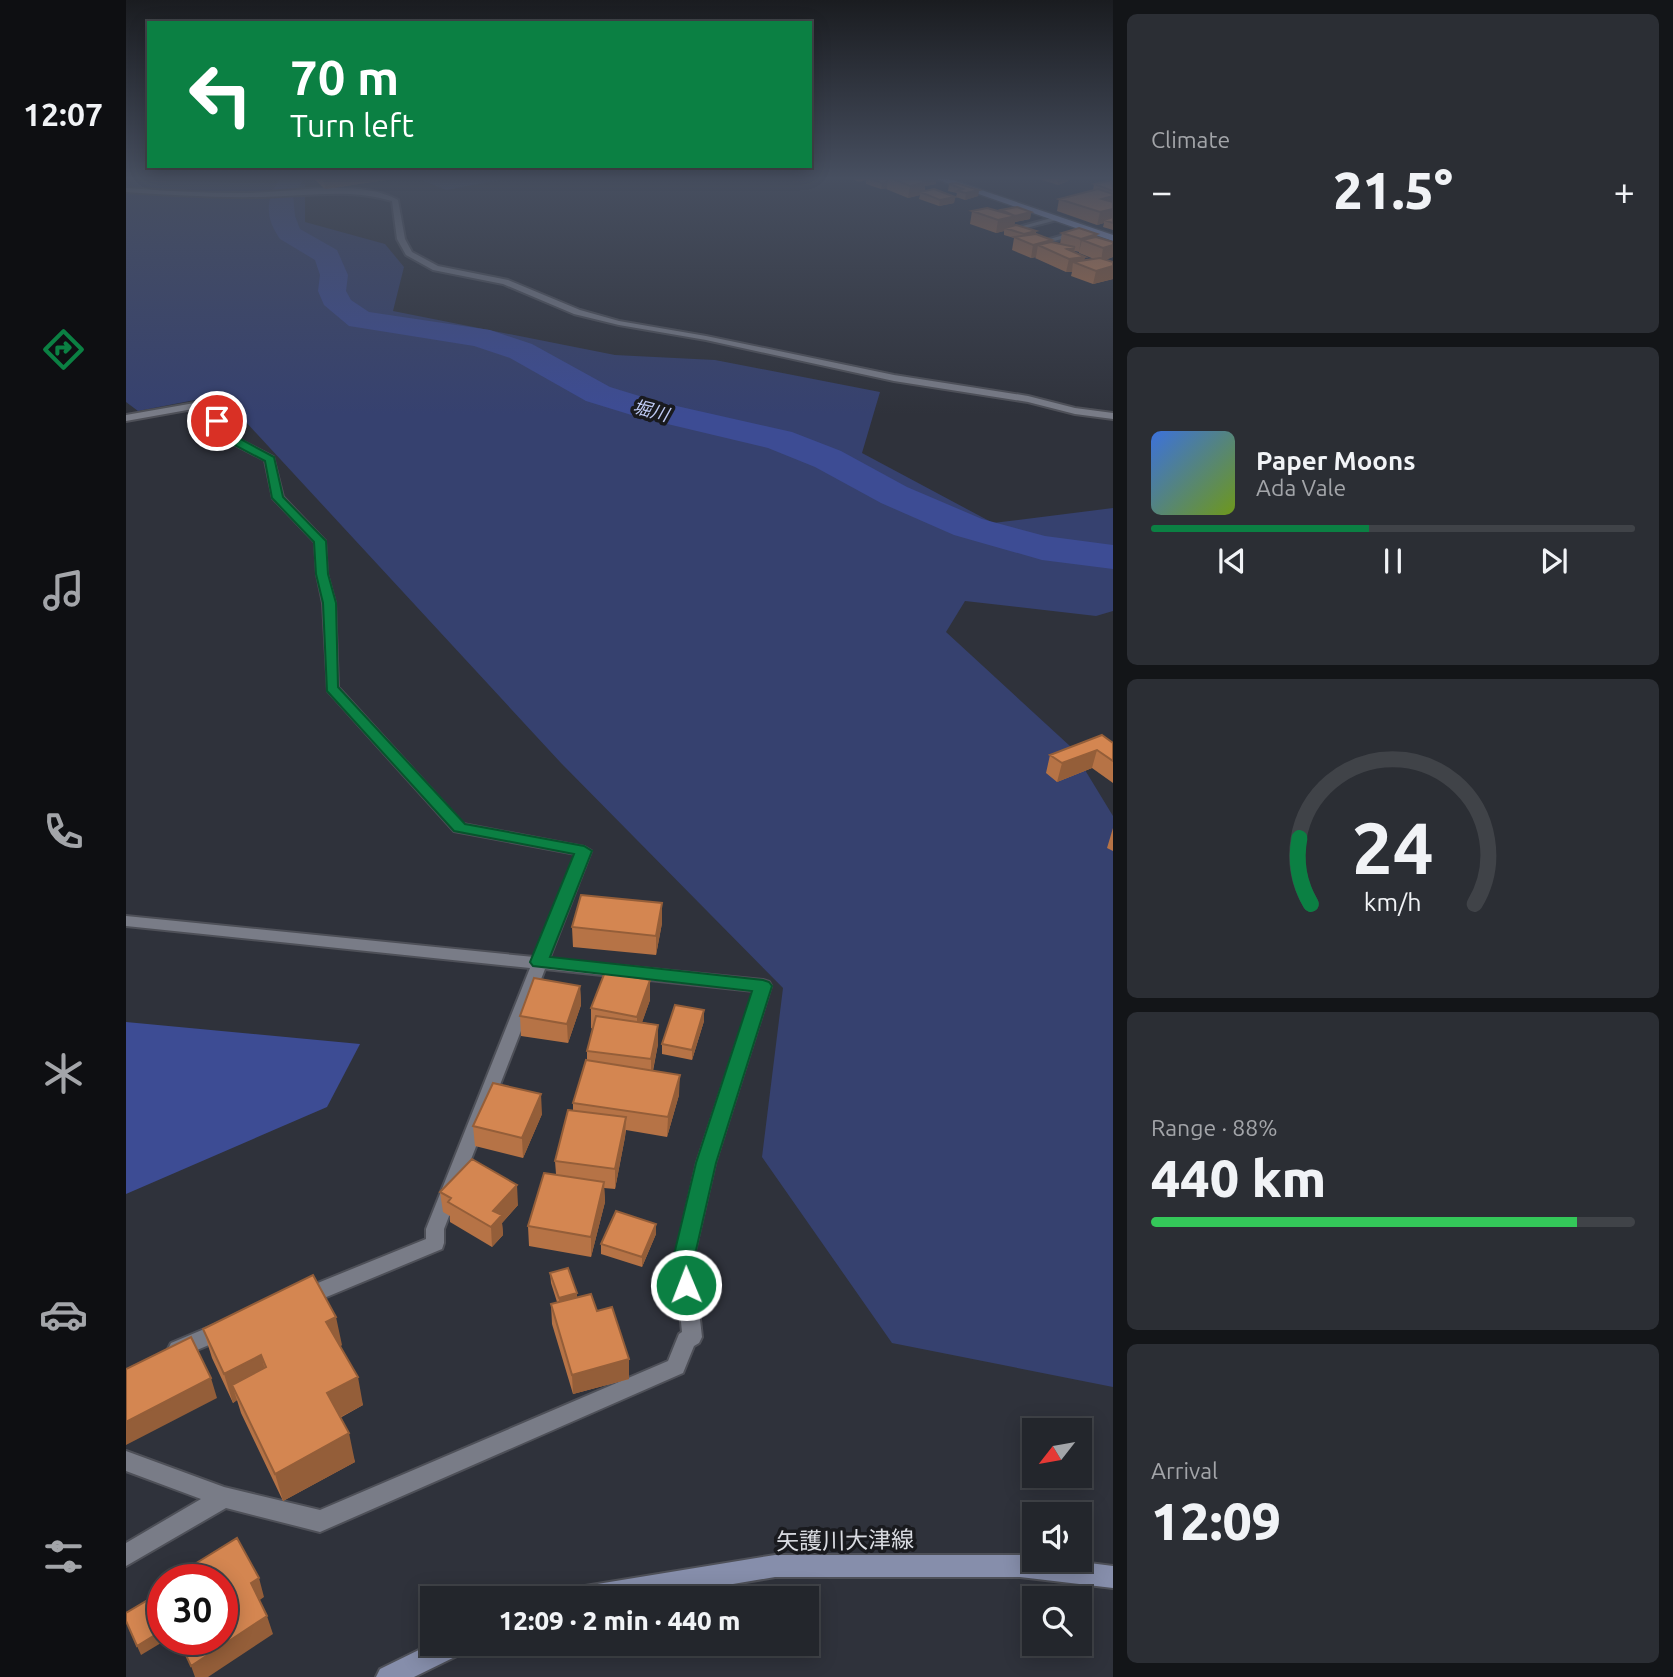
<!DOCTYPE html>
<meta charset="utf-8">
<style>
:root{--surface:#23262c;--page:#2b2e34;--text:#f1f3f6;--muted:#a3a5a9;--line:#404348;--accent:#0b8043}
body{margin:0;font-family:Ubuntu,"Noto Sans JP",sans-serif;background:var(--page);color:var(--text);height:100vh;display:flex;flex-direction:column;font-size:26px;white-space:nowrap}
*{box-sizing:border-box;margin:0}
p{font-size:23px;color:var(--muted)}
.icon{flex:none;width:38px;height:38px;fill:none;stroke:currentColor;stroke-width:2;stroke-linecap:round;stroke-linejoin:round}
.map{position:relative;flex:1;overflow:hidden}
.sheet{display:flex;flex-direction:column;gap:14px;padding:14px;background:#131518;width:560px}
.sheet>*{flex:none}
.hud{position:absolute;left:21px;top:21px;width:665px;height:147px;border-radius:0px;box-shadow:0 4px 18px #0003,0 0 0 2px var(--line);background:#0b8043;color:#fff;overflow:hidden}
.needle{width:46px;rotate:239deg}
.buttons{position:absolute;left:896px;top:1418px;display:grid;gap:14px}
.buttons a{display:grid;place-items:center;width:70px;height:70px;border-radius:0px;background:var(--surface);box-shadow:0 4px 18px #0003,0 0 0 2px var(--line);font-size:35px}
.speed{position:absolute;left:21px;top:1564px;display:flex;gap:14px;font-size:35px;font-weight:700;text-align:center}
.speed>*{display:grid;place-content:center;width:91px;height:91px;border-radius:50%;background:var(--surface);box-shadow:0 4px 18px #0003,0 0 0 2px var(--line);line-height:1}
.speed .limit{border:10px solid #d22;background:#fff;color:#111}
.pin{position:absolute;display:grid;place-items:center;width:60px;height:60px;color:#fff;margin:-30px;border:4px solid #fff;border-radius:50%;box-shadow:0 2px 7px #0007}
.me{position:absolute;width:77px;margin:-38px;rotate:359deg;stroke-linejoin:round;filter:drop-shadow(0 0 5px #0008)}
.turn{display:flex;align-items:center;gap:24px;height:147px;padding:0 28px;font-size:32px}
.turn .icon{width:91px;height:91px;stroke-width:2.5}
.turn b{display:block;font-size:49px;line-height:60px}
.big{font-size:52px;font-weight:800;line-height:1.1}
.sheet .card{flex:1;display:flex;flex-direction:column;justify-content:center;gap:10px;min-width:0;padding:0 24px;border-radius:10px;background:var(--page)}
.sheet .dial{align-items:center;gap:0}
.dial svg{height:182px;overflow:visible;fill:none;stroke:var(--line);stroke-width:7;stroke-linecap:round;text-anchor:middle}
.dial text{fill:var(--text);stroke:none}
.song{display:flex;align-items:center;gap:21px}
.cover{width:84px;height:84px;border-radius:10px;background:linear-gradient(135deg,hsl(220 70% 55%),hsl(80 70% 35%))}
.played{height:7px;border-radius:4px;background:linear-gradient(90deg,var(--accent) 45%,var(--line) 45%)}
.keys{display:flex;justify-content:space-around;direction:ltr}
.heat{display:flex;justify-content:space-between;align-items:center;font-size:38px;direction:ltr}
.charge{height:10px;border-radius:5px;background:linear-gradient(90deg,#34c759 88%,var(--line) 0)}
.trip{position:absolute;left:294px;top:1586px;width:399px;height:70px;border-radius:0px;background:var(--surface);box-shadow:0 4px 18px #0003,0 0 0 2px var(--line);font-weight:800;line-height:70px;text-align:center}
main{display:flex;flex:1;min-height:0}
.menu{display:flex;flex-direction:column;width:126px;justify-content:space-around;align-items:center;background:#0e0f12;color:var(--muted)}
.menu .icon{width:49px;height:49px}
.menu .active{color:var(--accent)}
.menu b{font-size:32px;color:var(--text)}
.map>svg:first-child{display:block}
.green{fill:#36416f}
.water{fill:#3d4c94}
.lines{fill:none;stroke-linecap:round;stroke-linejoin:round}
.river{fill:#3d4c94;fill-rule:evenodd}
.minor-casing{stroke:#4e5058;stroke-width:4}
.secondary-casing{stroke:#4e5058;stroke-width:4}
.primary-casing{stroke:#4e5058;stroke-width:3}
.minor{fill:#797c87;fill-rule:evenodd}
.secondary{fill:#868eab;fill-rule:evenodd}
.primary{fill:#93a0ce;fill-rule:evenodd}
.wall{fill:#b67346;fill-rule:evenodd}
.shaded-wall{fill:#945e39}
.building{fill:#d48651;stroke:#945e39;stroke-width:2}
.route{fill:#0b8043;stroke:#07532c;stroke-width:2}
.labels{text-anchor:middle;dominant-baseline:central;stroke-width:7;stroke-linejoin:round;paint-order:stroke}
.far-water-label{font-size:18px;font-style:italic;fill:#becaf3;stroke:#191a1e}
.near-street-label{font-size:23px;fill:#dadce2;stroke:#191a1e}
</style>
<main>
<nav class="menu">
<b>12:07</b>
<svg class="icon active" aria-label="directions" viewBox="0 0 24 24"><path d="M12 3l9 9-9 9-9-9zM9 14v-3h6M13 9l2 2-2 2"/></svg>
<svg class="icon" aria-label="music" viewBox="0 0 24 24"><path d="M9 18V5l10-2v13"/><circle cx="6" cy="18" r="3"/><circle cx="16" cy="16" r="3"/></svg>
<svg class="icon" aria-label="phone" viewBox="0 0 24 24"><path d="M5 4h4l2 5-3 2q2 4 5 5l2-3 5 2v4C11 20 4 13 5 4z"/></svg>
<svg class="icon" aria-label="climate" viewBox="0 0 24 24"><path d="M12 3v18M4 7l16 10M4 17L20 7"/></svg>
<svg class="icon" aria-label="car" viewBox="0 0 24 24"><path d="M5 17H2v-5l4-1 3-4h7l3 4 3 1v5h-3M9 17h6M6 11h13"/><circle cx="7" cy="17" r="2"/><circle cx="17" cy="17" r="2"/></svg>
<svg class="icon" aria-label="filters" viewBox="0 0 24 24"><path d="M4 7h16M4 17h16"/><circle cx="9" cy="7" r="2"/><circle cx="15" cy="17" r="2"/></svg>
</nav>
<div class="map">
<svg width="987" height="1677" viewBox="0 0 987 1677">
<rect width="100%" height="100%" fill="#2f323b"/>
<path class="green" d="M293,179H379L320,190Z
M0,180L179,184V222L259,244L278,267L267,311L489,355L589,360L754,392L736,453L867,523L987,508V611L970,616L839,601L820,632L945,747L987,816V1387L766,1343L636,1157L657,988L435,763L95,395L12,411L0,402Z"/>
<path class="water" d="M0,1022L234,1044L201,1107L0,1194Z"/>
<g class="lines">
<path class="river" d="M154,179H178L167,195L169,216L174,229L211,250L222,275L220,291L225,300L243,312L364,330L406,344L484,387L533,402L666,432L715,451L781,487L856,519L919,536L987,545V569L916,560L828,535L755,503L689,467L642,448L512,417L460,401L384,358L348,346L223,326L198,305L192,291L194,275L189,260L154,239C139,217 139,200 154,179Z"/>
<defs>
<path id="minor" d="M0,188C39,191 79,193 118,193C163,193 233,178 272,200L279,239L286,252L312,266L382,280L454,310L493,321L580,336L768,375L902,396L949,408L987,413V419L949,414L902,402L768,381L580,340L493,325L448,314L377,284L307,270L280,255L271,239L266,201C223,188 180,196 136,197C91,198 45,195 0,192Z
M929,217L931,220L896,229L893,227Z
M955,230L957,233L907,247L903,245Z
M80,401L83,402L106,436L147,457L157,497L199,541L201,574L209,603L212,687L337,824L458,847L465,851L423,959L637,980L643,982L645,986L589,1163L567,1259L576,1337L573,1343L568,1346L557,1373L194,1532L100,1508L0,1566V1543L75,1499L0,1471V1451L98,1487L194,1510L542,1361L553,1334L556,1332L549,1259L571,1163L628,991L419,969L318,1229V1243L316,1249L186,1303L179,1305L172,1303L169,1297L172,1291L300,1239V1229L404,968L0,926V916L408,957L450,854L328,831L202,691L197,603L191,574L189,542L147,498L139,460L100,440L78,407L0,421V415Z
M95,1322L102,1325L105,1331L102,1337L52,1358L45,1355L42,1349L45,1343Z"/>
<path id="secondary" d="M649,1555H894L908,1557V1559H932L987,1566V1588L894,1577H649L524,1598H442L445,1590L453,1587Z
M307,1643H345L341,1651L288,1677H250L254,1669Z"/>
<path id="primary" d="M810,179H823L987,235V241Z"/>
</defs>
<use href="#minor" class="minor-casing"/>
<use href="#secondary" class="secondary-casing"/>
<use href="#primary" class="primary-casing"/>
<use href="#minor" class="minor"/>
<use href="#secondary" class="secondary"/>
<use href="#primary" class="primary"/>
</g>
<path class="wall" d="M188,179H266L199,189Z
M726,179H810V184L799,186V191L829,197L828,203L813,206L793,199L794,195L782,198L760,189L761,188L755,189L740,184V180L733,182Z
M913,179H943L942,181L932,185Z
M987,180V230L977,227L978,223L971,225L931,211L933,199L967,191L968,184Z
M823,184L853,190L852,196L839,200L830,197L831,193L822,191Z
M875,210L905,212L904,219L889,222L888,225L910,231V235L926,240L925,242L934,244L936,233L971,234V237L987,257L979,260L987,262V279L967,284L945,276L946,272H940L909,258L910,257L905,258L886,250L888,238L878,235V231L870,233L844,224L846,211L875,212ZM949,251L953,252V253L968,259L958,260L959,257L948,252Z
M987,743V783L966,768L931,782L920,773L924,755Z
M987,828V851L981,848Z
M536,923L530,955L447,947L446,927Z
M454,986L455,1005L442,1043L395,1036L394,1016Z
M524,1000L516,1022L532,1025V1044L527,1071L553,1095L541,1137L500,1130L499,1137L489,1189L478,1188L479,1202L465,1257L403,1246L402,1226L430,1174L429,1161L447,1111V1103L461,1061V1051L467,1029L465,1028V1008Z
M578,1010V1021L566,1060L536,1054V1044Z
M416,1114L397,1158L349,1146L347,1126Z
M314,1192L392,1205L376,1223L377,1235L366,1247L324,1222V1216L317,1212Z
M530,1234L516,1267L475,1254V1244Z
M424,1273L451,1297L471,1311L503,1379L447,1394L426,1324L425,1304L431,1302L425,1283Z
M77,1329L216,1345L214,1346L237,1405L214,1418L229,1462L157,1501L115,1413L111,1400L107,1403L86,1358Z"/>
<path class="shaded-wall" d="M198,179H266L199,189Z
M774,179H810V184L799,186L798,194L794,192V195L782,198L784,186Z
M932,179H943L942,181L932,185Z
M761,182V188L755,189L756,183Z
M853,190L852,196L839,200L840,193Z
M987,196V208L976,199Z
M829,197L828,203L813,206L814,200Z
M987,209V221L978,220V223L971,225L974,212Z
M905,212L904,219L889,222L888,229L879,228L878,231L870,233L872,220Z
M910,231L909,237L897,241L898,234Z
M971,234L969,245L956,240L953,252L955,239Z
M926,240L924,251L912,245L910,257L905,258L907,245Z
M987,245V257L975,261L977,248Z
M949,247L947,259L959,257L957,266L947,262L946,272H940L943,259L941,249Z
M987,266V279L967,284L970,271Z
M971,750L966,768L931,782L936,763Z
M536,903V923L530,955V936Z
M524,980V1000L511,1037V1017Z
M454,986L455,1005L442,1043L441,1024Z
M578,1010V1021L566,1060V1050Z
M532,1025V1044L525,1079V1059Z
M554,1075L553,1095L541,1137L542,1117Z
M415,1094L416,1114L397,1158L396,1138Z
M500,1117L499,1137L489,1189V1169Z
M478,1182L479,1202L465,1257V1237Z
M391,1185L392,1205L376,1223L377,1235L366,1247L365,1227L367,1211Z
M530,1224V1234L516,1267V1257Z
M451,1293V1303L433,1308V1298Z
M210,1317L216,1345L206,1351L200,1322Z
M135,1355L143,1384L106,1385L111,1400L107,1403L98,1374Z
M503,1359V1379L447,1394L446,1375Z
M232,1377L237,1405L207,1421L201,1393Z
M85,1378L91,1398L0,1445V1422Z
M223,1433L229,1462L157,1501L149,1474Z
M133,1578L138,1597L131,1602L125,1583Z
M141,1616L147,1634L82,1677H69L65,1666Z
M37,1630V1640H40L15,1655L11,1646Z"/>
<path class="building" d="M745,179H762L761,182L756,183Z
M767,179H792L800,182L784,186Z
M987,180V191L968,184Z
M830,183L853,190L840,193L831,191L837,189L823,184Z
M808,189L829,197L814,200L794,192Z
M972,189L987,194V196L976,199L987,202V209L974,212L933,199Z
M891,207L905,212L889,216L875,210Z
M861,208L890,216L872,220L846,211Z
M987,217V223L978,220Z
M890,225L910,231L898,234L879,228Z
M953,228L971,234L955,239L936,233Z
M910,234L926,240L907,245L888,237Z
M970,237L987,242V245L977,248L956,240Z
M925,242L949,247L941,249L959,257L943,259L912,245Z
M974,258L987,262V266L970,271L947,262Z
M976,735L987,743V761L971,750L936,763L924,755Z
M455,895L536,903L530,936L446,927Z
M479,972L524,980L511,1017L465,1008Z
M408,978L454,986L441,1024L394,1016Z
M549,1005L578,1010L566,1050L536,1044Z
M470,1016L532,1025L525,1059L461,1051Z
M460,1060L554,1075L542,1117L447,1103Z
M367,1083L415,1094L396,1138L347,1126Z
M442,1110L500,1117L489,1169L429,1161Z
M346,1159L391,1185L367,1211L376,1215L365,1227L322,1202L325,1198L314,1192Z
M418,1173L478,1182L465,1237L402,1226Z
M490,1211L530,1224L516,1257L475,1244Z
M442,1268L451,1293L433,1298L424,1273Z
M187,1275L210,1317L200,1322L232,1377L201,1393L223,1433L149,1474L106,1385L140,1367L135,1355L98,1374L77,1329Z
M465,1294L471,1311L486,1307L503,1359L446,1375L425,1304Z
M65,1337L85,1378L0,1422V1369Z
M111,1538L133,1578L125,1583L141,1616L65,1666L53,1640H96V1580H47L46,1578Z
M32,1594L37,1605V1630L11,1646L0,1621V1613Z"/>
<linearGradient id="sky" x2="0" y2="1"><stop stop-color="#1a1c20"/><stop offset="0.43" stop-color="#474f60"/><stop offset="1" stop-color="#474f60" stop-opacity="0"/></linearGradient>
<rect width="987" height="414" fill="url(#sky)"/>
<path class="route" d="M88,418H95L107,435L148,457L157,497L200,541L202,574L210,603L212,687L339,824L458,846L466,851L424,957L637,980L643,982L646,986L590,1163L568,1259L571,1285L568,1291L560,1294L553,1291L547,1259L570,1163L626,991L407,966L404,962L448,854L328,831L201,691L197,603L190,574L188,542L146,498L139,461L99,440L86,421Z"/>
<g class="labels">
<g class="far-water-label">
<text transform="translate(525 410) rotate(15)">堀川</text>
</g>
<g class="near-street-label">
<text transform="translate(719 1540) rotate(-1)">矢護川大津線</text>
</g>
</g>
</svg>
<div class="buttons">
<a><svg class="needle" viewBox="-14 -14 28 28"><path d="M0-13l5 13h-10z" fill="#e53935"/><path d="M0 13l5-13h-10z" fill="#a3a5a9"/></svg></a>
<a><svg class="icon" aria-label="sound" viewBox="0 0 24 24"><path d="M4 9h4l5-4v14l-5-4H4zM17 9q2 3 0 6"/></svg></a>
<a><svg class="icon" aria-label="search" viewBox="0 0 24 24"><circle cx="10" cy="10" r="6"/><path d="M15 15l6 6"/></svg></a>
</div>
<div class="speed"><div class="limit">30</div></div>
<div class="pin" style="left:91px;top:421px;background:#d93025"><svg class="icon" aria-label="arrive" viewBox="0 0 24 24"><path d="M6 21V4h12l-3 4 3 4H6"/></svg></div>
<svg class="me" style="left:560px;top:1285px" viewBox="-20 -20 40 40"><circle r="17" fill="#0b8043" stroke="#fff" stroke-width="3"/><path d="M0-11L8 9 0 5-8 9z" fill="#fff"/></svg>
<div class="trip">12:09 · 2 min · 440 m</div>
<div class="hud">
<div class="turn"><svg class="icon" aria-label="left" viewBox="0 0 24 24"><path d="M17 20v-9H6M10 6l-5 5 5 5"/></svg><div><b>70 m</b>Turn left</div></div>
</div>
</div>
<section class="sheet">
<div class="card"><p>Climate</p>
<div class="heat"><a>−</a><b class="big">21.5°</b><a>+</a></div>
</div>
<div class="card">
<div class="song"><i class="cover"></i><div><b>Paper Moons</b><p>Ada Vale</p></div></div>
<div class="played"></div>
<div class="keys"><svg class="icon" aria-label="previous" viewBox="0 0 24 24"><path d="M18 5L8 12l10 7zM5 5v14"/></svg><svg class="icon" aria-label="pause" viewBox="0 0 24 24"><path d="M8 5v14M16 5v14"/></svg><svg class="icon" aria-label="next" viewBox="0 0 24 24"><path d="M6 5l10 7-10 7zM19 5v14"/></svg></div>
</div>
<div class="card dial"><svg viewBox="0 0 100 80">
<path d="M14 69A42 42 0 1 1 86 69"/>
<path d="M14 69A42 42 0 0 1 9 40" stroke="#0b8043"/>
<text x="50" y="56" font-size="32" font-weight="700">24</text>
<text x="50" y="72" font-size="11">km/h</text>
</svg></div>
<div class="card"><p>Range · 88%</p><b class="big">440 km</b><div class="charge"></div></div>
<div class="card"><p>Arrival</p><b class="big">12:09</b></div>
</section>
</main>
